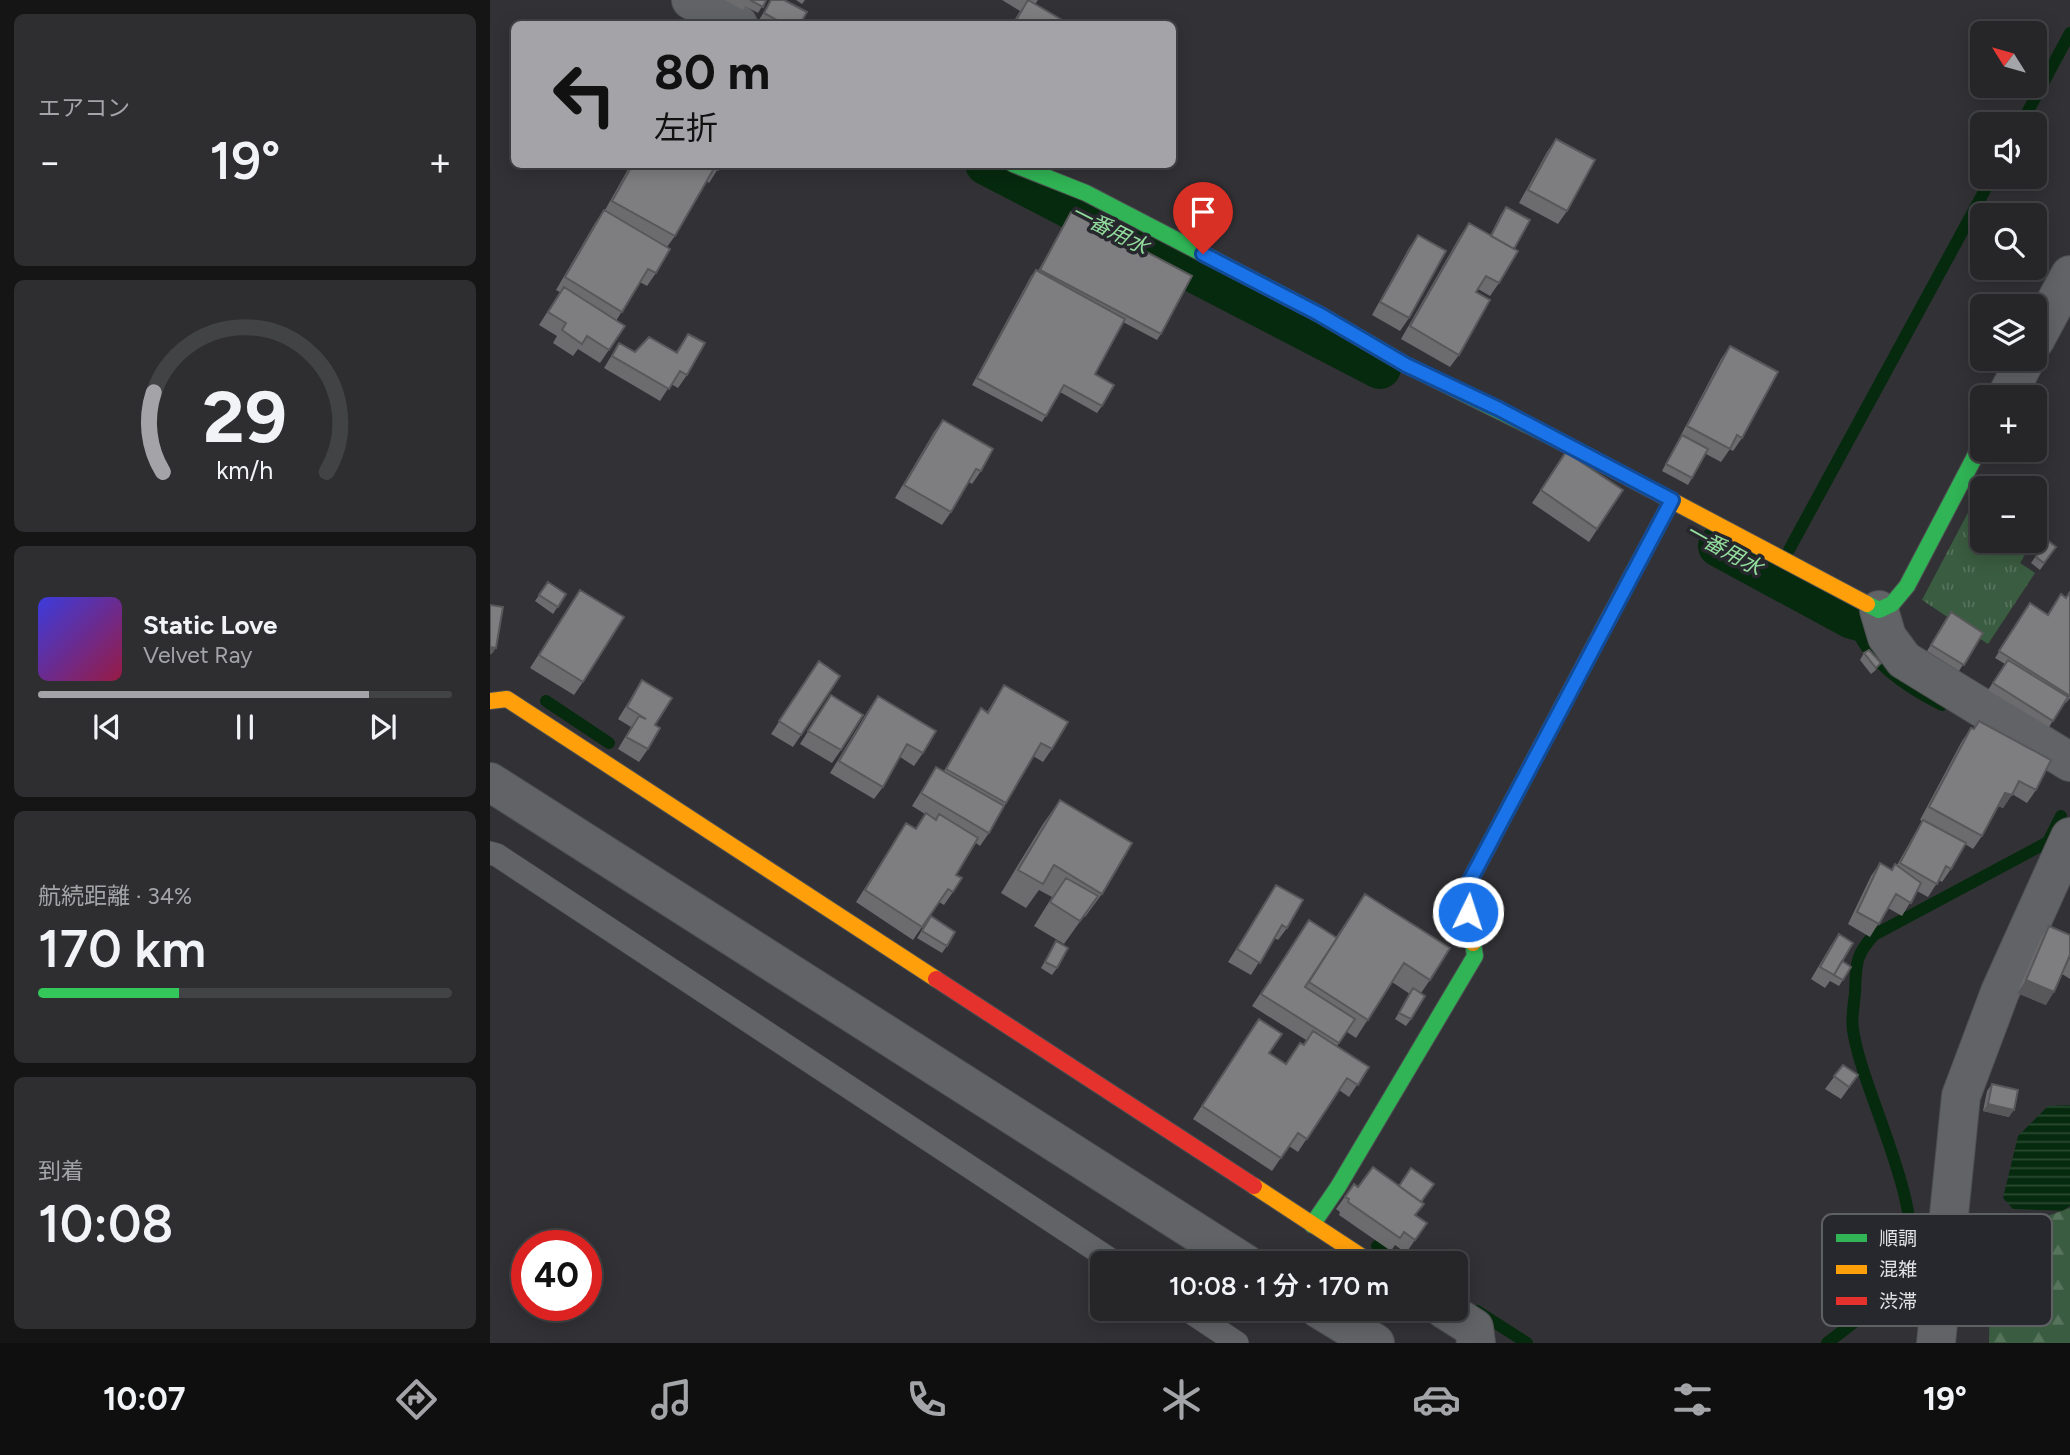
<!DOCTYPE html>
<html lang="ja">
<meta charset="utf-8">
<style>
:root{--surface:#262628;--page:#2e2e30;--text:#f1f3f6;--muted:#a4a5a8;--line:#424345;--accent:#a4a4a8}
body{margin:0;font-family:Figtree,"Noto Sans JP",sans-serif;background:var(--page);color:var(--text);height:100vh;display:flex;flex-direction:column;font-size:26px;white-space:nowrap}
*{box-sizing:border-box;margin:0}
p{font-size:23px;color:var(--muted)}
.icon{flex:none;width:38px;height:38px;fill:none;stroke:currentColor;stroke-width:2;stroke-linecap:round;stroke-linejoin:round}
.map{position:relative;flex:1;overflow:hidden}
.drawer{display:flex;flex-direction:column;gap:14px;padding:14px;background:#151516;width:490px}
.drawer>*{flex:none}
.banner{position:absolute;left:21px;top:21px;width:665px;height:147px;border-radius:10px;box-shadow:0 4px 18px #0003,0 0 0 2px var(--line);background:#a4a4a8;color:#111;overflow:hidden}
.needle{width:46px;rotate:307deg}
.buttons{position:absolute;left:1480px;top:21px;display:grid;gap:14px}
.buttons a{display:grid;place-items:center;width:77px;height:77px;border-radius:10px;background:var(--surface);box-shadow:0 4px 18px #0003,0 0 0 2px var(--line);font-size:35px}
.speed{position:absolute;left:21px;top:1230px;display:flex;gap:14px;font-size:35px;font-weight:700;text-align:center}
.speed>*{display:grid;place-content:center;width:91px;height:91px;border-radius:50%;background:var(--surface);box-shadow:0 4px 18px #0003,0 0 0 2px var(--line);line-height:1}
.speed .limit{border:10px solid #d22;background:#fff;color:#111}
.pin{position:absolute;display:grid;place-items:center;width:60px;height:60px;color:#fff;margin:-72px -30px;border-radius:50% 50% 50% 0;rotate:-45deg;box-shadow:0 0 7px #0007}
.pin .icon{rotate:45deg}
.me{position:absolute;width:77px;margin:-38px;rotate:4deg;stroke-linejoin:round;filter:drop-shadow(0 0 5px #0008)}
.turn{display:flex;align-items:center;gap:24px;height:147px;padding:0 28px;font-size:32px}
.turn .icon{width:91px;height:91px;stroke-width:2.5}
.turn b{display:block;font-size:49px;line-height:60px}
.big{font-size:52px;font-weight:600;line-height:1.1}
.drawer .tile{flex:1;display:flex;flex-direction:column;justify-content:center;gap:10px;min-width:0;padding:0 24px;border-radius:10px;background:var(--page)}
.drawer .dial{align-items:center;gap:0}
.dial svg{height:182px;overflow:visible;fill:none;stroke:var(--line);stroke-width:7;stroke-linecap:round;text-anchor:middle}
.dial text{fill:var(--text);stroke:none}
.song{display:flex;align-items:center;gap:21px}
.cover{width:84px;height:84px;border-radius:10px;background:linear-gradient(135deg,hsl(240 70% 55%),hsl(340 70% 35%))}
.played{height:7px;border-radius:4px;background:linear-gradient(90deg,var(--accent) 80%,var(--line) 80%)}
.keys{display:flex;justify-content:space-around;direction:ltr}
.heat{display:flex;justify-content:space-between;align-items:center;font-size:38px;direction:ltr}
.charge{height:10px;border-radius:5px;background:linear-gradient(90deg,#34c759 34%,var(--line) 0)}
.trip{position:absolute;left:600px;top:1251px;width:378px;height:70px;border-radius:10px;background:var(--surface);box-shadow:0 4px 18px #0003,0 0 0 2px var(--line);font-weight:600;line-height:70px;text-align:center}
.tab-bar{display:flex;height:112px;justify-content:space-around;align-items:center;background:#0f0f10;color:var(--muted)}
.tab-bar .icon{width:49px;height:49px}
.tab-bar .selected{color:var(--accent)}
.tab-bar b{font-size:32px;color:var(--text)}
main{display:flex;flex:1;min-height:0}
.map>svg:first-child{display:block}
.grass{fill:url(#grass-tufts)}
.forest{fill:url(#forest-firs)}
.water{fill:url(#water-rules)}
.lines{fill:none;stroke-linecap:round;stroke-linejoin:round}
.stream{stroke:#062a0e;stroke-width:12}
.canal{stroke:#062a0e;stroke-width:42}
.lane-casing{stroke:#4e4f52;stroke-width:24}
.street-casing{stroke:#4e4f52;stroke-width:40}
.fast-casing{stroke:#4e4f52;stroke-width:18}
.slow-casing{stroke:#4e4f52;stroke-width:18}
.jam-casing{stroke:#4e4f52;stroke-width:18}
.lane{stroke:#626366;stroke-width:23}
.street{stroke:#626366;stroke-width:38}
.fast{stroke:#30b455;stroke-width:16}
.slow{stroke:#ff9f0a;stroke-width:16}
.jam{stroke:#e5322d;stroke-width:16}
.wall{fill:#6c6c6f}
.shaded-wall{fill:#58585a}
.building{fill:#7e7e81;stroke:#58585a;stroke-width:2}
.route-casing{stroke:#114b97;stroke-width:18}
.route{stroke:#1a73e8;stroke-width:12}
.labels{text-anchor:middle;dominant-baseline:central;stroke-width:7;stroke-linejoin:round;paint-order:stroke}
.water-label{font-size:21px;font-style:italic;fill:#93dd9d;stroke:#27282d}
.key{fill:#27282d;stroke:#5f6064;stroke-width:2}
.key-label{font-size:19px;fill:#e1e2e5}
</style>
<main>
<section class="drawer">
<div class="tile"><p>エアコン</p>
<div class="heat"><a>−</a><b class="big">19°</b><a>+</a></div>
</div>
<div class="tile dial"><svg viewBox="0 0 100 80">
<path d="M14 69A42 42 0 1 1 86 69"/>
<path d="M14 69A42 42 0 0 1 10 34" stroke="#a4a4a8"/>
<text x="50" y="56" font-size="32" font-weight="700">29</text>
<text x="50" y="72" font-size="11">km/h</text>
</svg></div>
<div class="tile">
<div class="song"><i class="cover"></i><div><b>Static Love</b><p>Velvet Ray</p></div></div>
<div class="played"></div>
<div class="keys"><svg class="icon" aria-label="previous" viewBox="0 0 24 24"><path d="M18 5L8 12l10 7zM5 5v14"/></svg><svg class="icon" aria-label="pause" viewBox="0 0 24 24"><path d="M8 5v14M16 5v14"/></svg><svg class="icon" aria-label="next" viewBox="0 0 24 24"><path d="M6 5l10 7-10 7zM19 5v14"/></svg></div>
</div>
<div class="tile"><p>航続距離 · 34%</p><b class="big">170 km</b><div class="charge"></div></div>
<div class="tile"><p>到着</p><b class="big">10:08</b></div>
</section>
<div class="map">
<svg width="1580" height="1343" viewBox="0 0 1580 1343">
<defs>
<pattern id="grass-tufts" width="24" height="20" patternUnits="userSpaceOnUse" patternTransform="scale(1.75)"><rect width="24" height="20" fill="#3a5c40"/><path d="M3 7l-1-3M5 7V3M7 7l1-3M15 17l-1-3M17 17v-4M19 17l1-3" fill="none" stroke="#56735b"/></pattern>
<pattern id="forest-firs" width="22" height="20" patternUnits="userSpaceOnUse" patternTransform="scale(1.75)"><rect width="22" height="20" fill="#3a5c40"/><path d="M5 1l3.5 6h-7zM16 11l3.5 6h-7z" fill="#56735b"/></pattern>
<pattern id="water-rules" width="6" height="5" patternUnits="userSpaceOnUse" patternTransform="scale(1.75)"><rect width="6" height="5" fill="#062a0e"/><path d="M0 2.5h6" fill="none" stroke="#2a4931"/></pattern>
</defs>
<rect width="100%" height="100%" fill="#323236"/>
<path class="grass" d="M1482,505L1493,513V541H1530L1539,548L1530,563L1545,573L1498,644L1432,600Z"/>
<path class="forest" d="M1580,1208V1343H1499L1501,1236Z"/>
<path class="water" d="M1580,1105V1206L1572,1211L1523,1209L1513,1198L1528,1136L1558,1106Z"/>
<g class="lines">
<path class="stream" d="M1531,124L1580,33
M1299,550L1502,177
M1362,618C1374,658 1416,687 1452,705
M56,701L119,743
M887,1246L914,1264
M987,1311L1037,1343
M1337,1343C1356,1328 1408,1292 1416,1272C1439,1209 1373,1096 1363,1030C1361,1018 1364,1004 1365,993C1366,965 1365,955 1384,935L1558,842L1571,816"/>
<path class="canal" d="M496,164L890,368
M1229,546L1362,618L1377,622"/>
<defs>
<path id="lane" d="M0,853L7,855L627,1264
M696,1309L747,1343"/>
<path id="street" d="M201,0L248,24
M1545,340L1580,275
M1516,397L1536,359
M1389,610L1397,637L1414,660L1580,762
M0,782L756,1264
M829,1309L885,1343
M954,1309L984,1328L986,1343
M1446,1343L1471,1096L1510,992L1580,837"/>
<path id="fast" d="M523,164L596,193L829,314L916,365L1060,436
M1377,604L1389,610L1402,604L1417,586L1493,441
M1120,616L1182,500
M822,1225L848,1187L985,956L983,943"/>
<path id="slow" d="M1060,436L1377,604
M0,701L17,699L446,979
M983,943L975,890L1120,616
M764,1186L883,1264"/>
<path id="jam" d="M446,979L764,1186"/>
</defs>
<use href="#lane" class="lane-casing"/>
<use href="#street" class="street-casing"/>
<use href="#fast" class="fast-casing"/>
<use href="#slow" class="slow-casing"/>
<use href="#jam" class="jam-casing"/>
<use href="#lane" class="lane"/>
<use href="#street" class="street"/>
<use href="#fast" class="fast"/>
<use href="#slow" class="slow"/>
<use href="#jam" class="jam"/>
</g>
<path class="wall" d="M235,0H276L268,13L255,6L253,10Z
M281,0H294L310,24H278L269,20Z
M306,0H315L312,4Z
M512,0H548L545,4L579,24H522L530,11Z
M1066,139L1077,211L1068,224L1029,203L1057,152Z
M141,164H231L219,183L217,181L185,236L177,247L166,273L157,286L150,282L126,321L135,326L110,363L88,349L83,356L63,343L67,336L49,325L70,292L66,290L105,223L115,210Z
M1016,207L1024,249L1009,283L1000,296L988,289L986,292L969,355L960,367L911,339L970,236L979,223L1000,236L1011,214Z
M581,212L671,334L667,340L633,322L605,374L612,406L607,413L570,392L552,422L482,385L541,276L546,270L548,271Z
M928,235L919,318L910,331L882,315L919,248Z
M198,334L197,375L188,388L181,384L170,401L114,368L129,343L145,352H186Z
M1240,346L1252,438L1243,451L1240,449L1231,462L1216,454L1198,485L1172,471L1231,359Z
M453,420L491,471L482,484L479,482L461,512L452,525L405,498L444,432Z
M1076,452L1133,490L1099,542L1042,503Z
M1557,540L1566,547L1550,570L1541,563Z
M58,582L76,594L63,614L45,601Z
M90,590L93,682L84,695L40,668Z
M1580,591V698L1576,703L1575,702L1559,727L1498,690L1515,664L1505,658L1540,603L1558,615L1576,598Z
M1461,612L1493,633L1469,671L1437,651Z
M1379,650L1386,670L1381,674L1370,660L1374,653Z
M320,674L311,735L303,747L281,734Z
M152,680L165,725L158,749L149,762L128,749L141,727L128,719Z
M514,685L562,749L553,762L543,756L499,833L490,846L486,843L466,875L463,892L454,905L449,902L423,940L366,902L416,823L425,829L435,814L422,806L446,767L454,771L483,721L491,708L497,712Z
M341,695L351,750L342,763L310,744Z
M388,696L433,753L424,766L410,757L393,787L384,799L340,773L379,709Z
M1489,721L1546,790L1537,803L1522,794L1513,808L1508,806L1492,836L1483,849L1475,844L1461,869L1452,882L1449,880L1438,897L1427,891L1412,916L1398,908L1380,937L1358,924L1381,876L1390,863L1401,870L1405,864L1407,865L1425,833L1432,821L1430,820L1472,741L1481,728L1483,729Z
M570,800L612,894L595,917L594,916L574,944L544,926L562,897L549,890L536,908L511,893L553,824Z
M786,885L797,928L788,940L784,938L761,975L738,962Z
M875,894L940,980L931,993L921,1019L916,1026L905,1019L920,994L902,982L866,1038L857,1032L847,1046L879,1067L859,1097L849,1090L808,1152L799,1146L782,1171L703,1119L760,1032L779,1053L796,1064L813,1045L816,1040L762,1006L819,920L846,937Z
M441,916L457,946L452,953L427,938Z
M1559,926L1556,1005L1527,993L1551,938Z
M1349,934L1352,961L1361,967L1349,986L1340,981L1335,988L1321,979L1340,947Z
M566,941L567,968L562,975L551,968Z
M1580,958V979L1572,974Z
M1353,1065L1368,1075L1351,1099L1335,1089Z
M1502,1084L1519,1117L1493,1111L1497,1091Z
M864,1184L868,1187L932,1202L925,1215L937,1223L916,1253L905,1245L901,1251L849,1215L850,1212L846,1209Z"/>
<path class="shaded-wall" d="M0,647L6,648L2,654H0Z
M1515,793L1522,795L1513,808L1507,805Z
M1536,980L1564,992L1556,1005L1527,993Z
M1498,1104L1524,1110L1519,1117L1493,1111Z"/>
<path class="building" d="M260,0H276L273,7Z
M281,0H294L317,12L310,24H294L274,13Z
M538,0L579,24H524Z
M1066,139L1105,160L1077,211L1038,190Z
M143,164H214L223,170L185,236L122,201Z
M218,164H231L228,170Z
M1016,207L1040,220L1024,249L1001,236Z
M114,210L180,249L166,273L158,269L132,312L75,277Z
M581,212L702,276L671,334L550,270Z
M979,223L1028,251L1009,283L996,276L986,292L1000,300L969,355L920,326Z
M928,235L956,251L919,318L890,302Z
M546,270L635,319L605,374L624,385L612,406L574,385L556,416L487,378Z
M74,287L135,326L119,350L97,336L92,344L72,330L76,323L58,312Z
M198,334L215,343L197,375L190,371L179,389L122,356L129,343L145,352L159,337L187,353Z
M1240,346L1288,372L1252,438L1247,435L1240,449L1197,426Z
M453,420L503,449L491,471L486,469L461,512L414,485Z
M1192,435L1218,449L1202,478L1176,464Z
M1076,452L1133,490L1107,529L1051,490Z
M1557,540L1566,547L1554,563L1546,557Z
M58,582L76,594L68,607L49,595Z
M90,590L134,617L93,682L49,655Z
M1580,592V696L1509,651L1540,603L1558,615L1571,594L1576,598Z
M0,605L13,607L6,648L0,647Z
M1461,612L1493,633L1474,665L1441,645Z
M1379,650L1391,663L1386,668L1374,653Z
M1518,660L1578,697L1563,721L1503,683Z
M329,661L350,676L311,735L289,721Z
M152,680L182,698L165,725L170,728L158,749L136,737L149,716L156,719L137,707Z
M514,685L578,722L562,749L551,743L516,803L456,769L491,708L498,713Z
M341,695L373,715L351,750L318,731Z
M388,696L446,731L433,753L417,744L393,787L349,761Z
M1489,721L1561,760L1546,790L1529,781L1522,795L1515,793L1492,836L1439,807L1481,728L1484,729Z
M446,767L514,806L499,833L431,793Z
M570,800L642,843L612,894L564,865L553,884L528,870Z
M436,813L446,820L449,814L488,838L466,875L472,878L463,892L458,889L432,927L375,890L416,823L426,829Z
M1433,820L1476,843L1461,869L1456,866L1447,884L1410,863Z
M1390,863L1402,870L1405,864L1431,883L1421,903L1406,894L1389,924L1367,912Z
M576,878L608,896L590,921L560,902Z
M786,885L813,900L797,928L792,925L770,963L747,949Z
M875,894L960,948L940,980L914,963L878,1020L819,982Z
M441,916L465,932L457,946L432,931Z
M819,920L847,938L815,987L865,1019L849,1043L771,994Z
M1559,926L1580,935V955L1564,992L1536,980Z
M1349,934L1363,943L1344,975L1330,967Z
M566,941L578,948L567,968L555,962Z
M1352,961L1361,967L1353,980L1344,975Z
M923,988L935,996L921,1019L909,1013Z
M769,1019L792,1034L779,1053L796,1064L810,1043L814,1045L823,1031L879,1067L868,1085L857,1078L817,1139L808,1133L791,1158L712,1106Z
M1353,1065L1368,1075L1359,1087L1344,1076Z
M1502,1084L1528,1090L1524,1110L1498,1104Z
M883,1167L934,1204L925,1215L937,1223L925,1240L914,1232L910,1238L858,1202L859,1199L855,1197L864,1184L868,1187Z
M921,1168L944,1184L931,1202L909,1186Z"/>
<g class="lines">
<defs>
<path id="route" d="M713,254L829,314L916,365L1009,409L1182,500L975,890L978,912"/>
</defs>
<use href="#route" class="route-casing"/>
<use href="#route" class="route"/>
</g>
<g class="labels">
<g class="water-label">
<text transform="translate(620 229) rotate(27)">一番用水</text>
<text transform="translate(1234 549) rotate(29)">一番用水</text>
</g>
</g>
<rect x="1332" y="1214" width="230" height="112" rx="10" class="key"/>
<rect x="1346" y="1234" width="31" height="8" fill="#30b455"/>
<rect x="1346" y="1265" width="31" height="9" fill="#ff9f0a"/>
<rect x="1346" y="1297" width="31" height="8" fill="#e5322d"/>
<g class="key-label">
<text x="1389" y="1245">順調</text>
<text x="1389" y="1276">混雑</text>
<text x="1389" y="1308">渋滞</text>
</g>
</svg>
<div class="buttons">
<a><svg class="needle" viewBox="-14 -14 28 28"><path d="M0-13l5 13h-10z" fill="#e53935"/><path d="M0 13l5-13h-10z" fill="#a4a5a8"/></svg></a>
<a><svg class="icon" aria-label="sound" viewBox="0 0 24 24"><path d="M4 9h4l5-4v14l-5-4H4zM17 9q2 3 0 6"/></svg></a>
<a><svg class="icon" aria-label="search" viewBox="0 0 24 24"><circle cx="10" cy="10" r="6"/><path d="M15 15l6 6"/></svg></a>
<a><svg class="icon" aria-label="layers" viewBox="0 0 24 24"><path d="M12 4l9 5-9 5-9-5zM3 14l9 5 9-5"/></svg></a>
<a>+</a>
<a>−</a>
</div>
<div class="speed"><div class="limit">40</div></div>
<div class="pin" style="left:713px;top:254px;background:#d93025"><svg class="icon" aria-label="arrive" viewBox="0 0 24 24"><path d="M6 21V4h12l-3 4 3 4H6"/></svg></div>
<svg class="me" style="left:978px;top:912px" viewBox="-20 -20 40 40"><circle r="17" fill="#1a73e8" stroke="#fff" stroke-width="3"/><path d="M0-11L8 9 0 5-8 9z" fill="#fff"/></svg>
<div class="trip">10:08 · 1 分 · 170 m</div>
<div class="banner">
<div class="turn"><svg class="icon" aria-label="left" viewBox="0 0 24 24"><path d="M17 20v-9H6M10 6l-5 5 5 5"/></svg><div><b>80 m</b>左折</div></div>
</div>
</div>
</main>
<nav class="tab-bar">
<b>10:07</b>
<svg class="icon selected" aria-label="directions" viewBox="0 0 24 24"><path d="M12 3l9 9-9 9-9-9zM9 14v-3h6M13 9l2 2-2 2"/></svg>
<svg class="icon" aria-label="music" viewBox="0 0 24 24"><path d="M9 18V5l10-2v13"/><circle cx="6" cy="18" r="3"/><circle cx="16" cy="16" r="3"/></svg>
<svg class="icon" aria-label="phone" viewBox="0 0 24 24"><path d="M5 4h4l2 5-3 2q2 4 5 5l2-3 5 2v4C11 20 4 13 5 4z"/></svg>
<svg class="icon" aria-label="climate" viewBox="0 0 24 24"><path d="M12 3v18M4 7l16 10M4 17L20 7"/></svg>
<svg class="icon" aria-label="car" viewBox="0 0 24 24"><path d="M5 17H2v-5l4-1 3-4h7l3 4 3 1v5h-3M9 17h6M6 11h13"/><circle cx="7" cy="17" r="2"/><circle cx="17" cy="17" r="2"/></svg>
<svg class="icon" aria-label="filters" viewBox="0 0 24 24"><path d="M4 7h16M4 17h16"/><circle cx="9" cy="7" r="2"/><circle cx="15" cy="17" r="2"/></svg>
<b>19°</b>
</nav>
